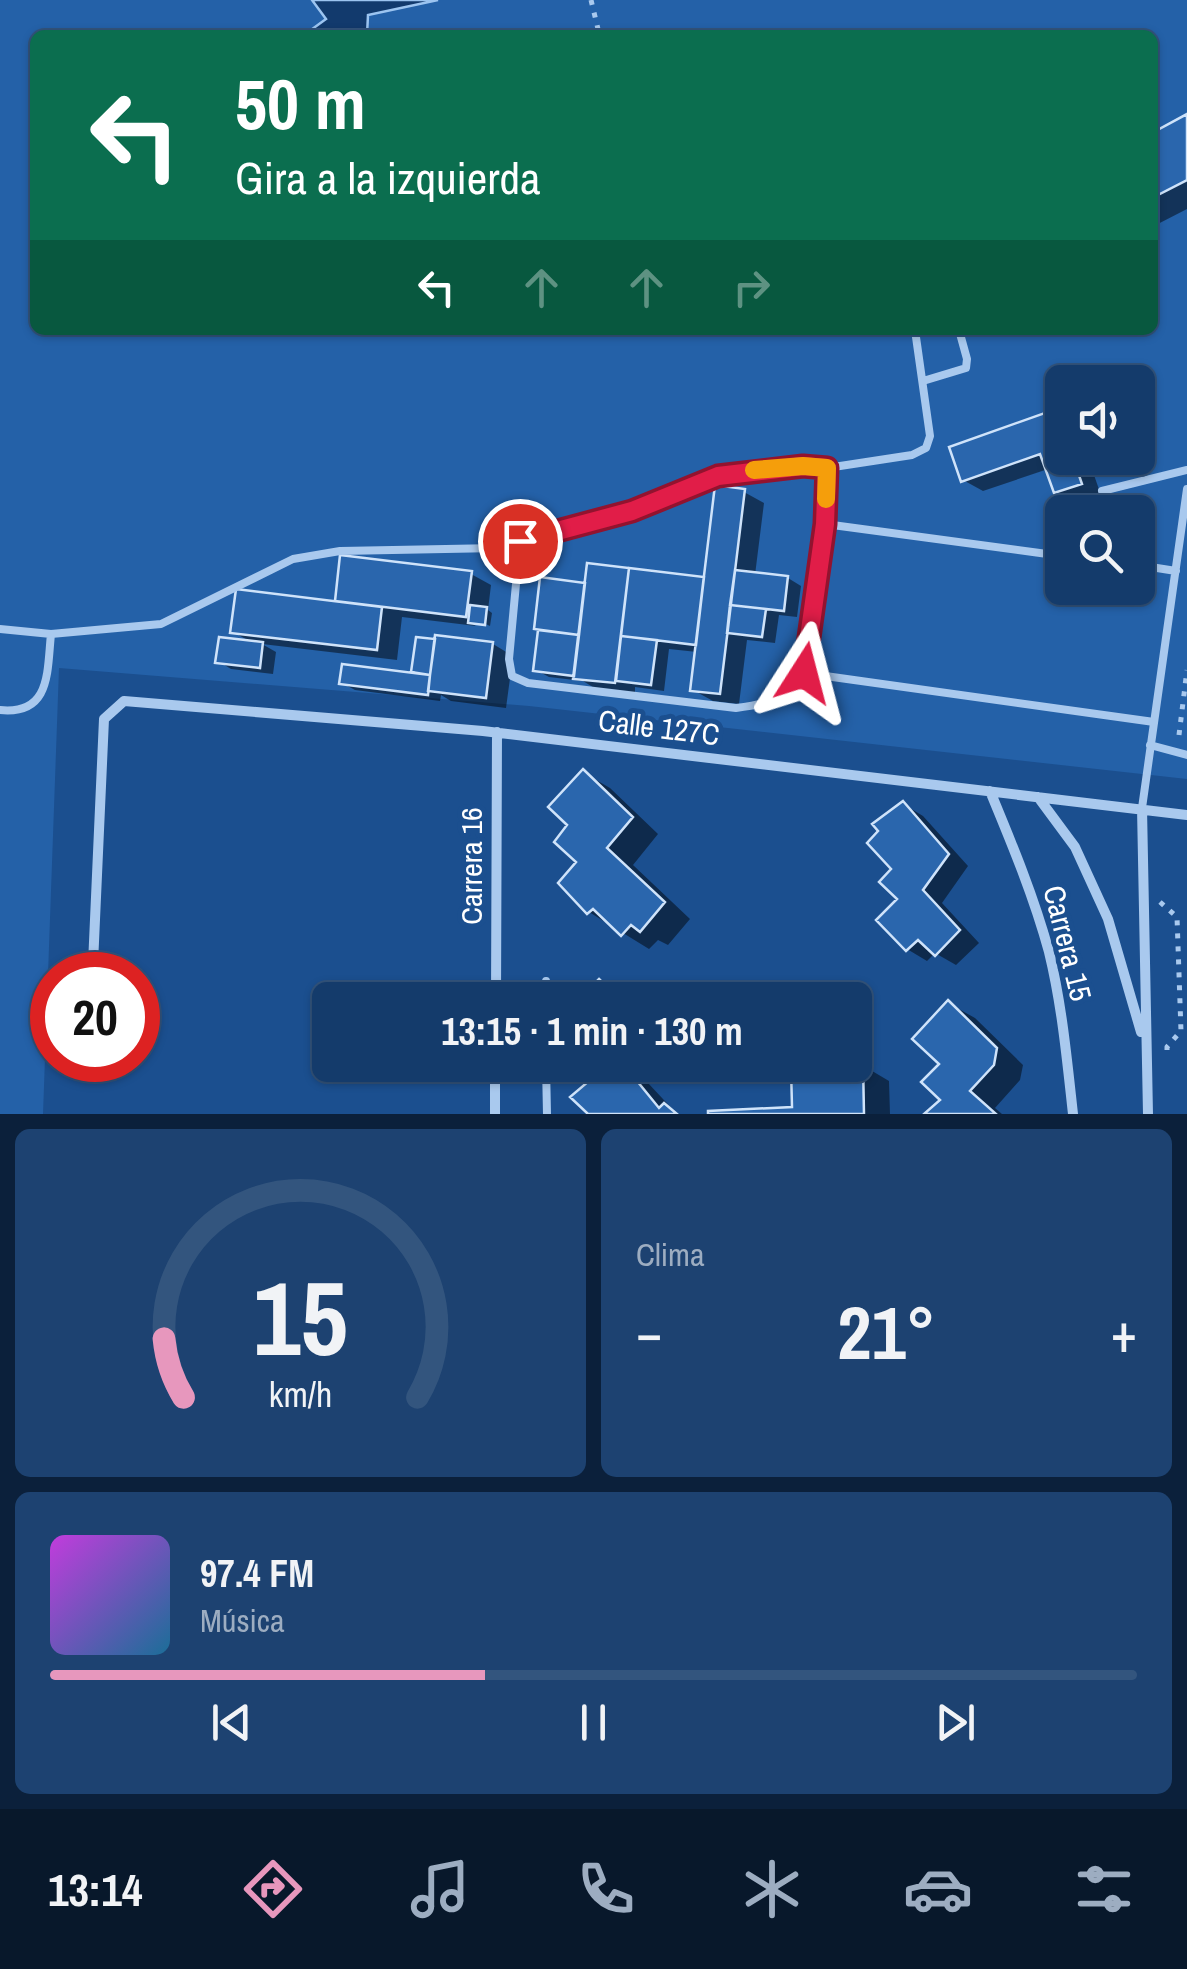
<!DOCTYPE html>
<html lang="es">
<meta charset="utf-8">
<style>
:root{--surface:#143b6b;--page:#1d4271;--text:#f1f3f6;--muted:#9dadc1;--line:#33557e;--accent:#e797bd}
body{margin:0;font-family:"Archivo Narrow",sans-serif;background:var(--page);color:var(--text);height:100vh;display:flex;flex-direction:column;font-size:38px;white-space:nowrap}
*{box-sizing:border-box;margin:0}
p{font-size:32px;color:var(--muted)}
.icon{flex:none;width:55px;height:55px;fill:none;stroke:currentColor;stroke-width:2;stroke-linecap:round;stroke-linejoin:round}
.map{position:relative;height:1114px;overflow:hidden}
.side{display:flex;flex-direction:column;gap:15px;padding:15px;background:#0b203b;flex:1}
.side>*{flex:none}
.top-card{position:absolute;left:30px;top:30px;width:1128px;height:305px;border-radius:15px;box-shadow:0 2px 8px #0004,0 0 0 2px var(--line);background:#0b6e4f;color:#fff;overflow:hidden}
.fabs{position:absolute;left:1045px;top:365px;display:grid;gap:20px}
.fabs a{display:grid;place-items:center;width:110px;height:110px;border-radius:15px;background:var(--surface);box-shadow:0 2px 8px #0004,0 0 0 2px var(--line);font-size:50px}
.speed{position:absolute;left:30px;top:952px;display:flex;gap:20px;font-size:50px;font-weight:700;text-align:center}
.speed>*{display:grid;place-content:center;width:130px;height:130px;border-radius:50%;background:var(--surface);box-shadow:0 2px 8px #0004,0 0 0 2px var(--line);line-height:1}
.speed .limit{border:15px solid #d22;background:#fff;color:#111}
.pin{position:absolute;display:grid;place-items:center;width:85px;height:85px;color:#fff;margin:-42px;border:5px solid #fff;border-radius:50%;box-shadow:0 2px 10px #0007}
.me{position:absolute;width:110px;margin:-55px;rotate:9deg;stroke-linejoin:round;filter:drop-shadow(0 0 8px #0008)}
.turn{display:flex;align-items:center;gap:35px;height:210px;padding:0 40px;font-size:45px}
.turn .icon{width:130px;height:130px;stroke-width:2.5}
.turn b{display:block;font-size:70px;line-height:85px}
.lanes{display:flex;align-items:center;height:95px;padding:0 40px;background:#0003;justify-content:center;gap:50px;direction:ltr}
.lanes .off{opacity:.35}
.big{font-size:75px;font-weight:700;line-height:1.1}
.side .widget{flex:1;display:flex;flex-direction:column;justify-content:center;gap:15px;min-width:0;padding:0 35px;border-radius:15px;background:var(--page)}
.side .dial{align-items:center;gap:0}
.dial svg{height:260px;overflow:visible;fill:none;stroke:var(--line);stroke-width:7;stroke-linecap:round;text-anchor:middle}
.dial text{fill:var(--text);stroke:none}
.song{display:flex;align-items:center;gap:30px}
.cover{width:120px;height:120px;border-radius:15px;background:linear-gradient(135deg,hsl(290 70% 55%),hsl(200 70% 35%))}
.played{height:10px;border-radius:5px;background:linear-gradient(90deg,var(--accent) 40%,var(--line) 40%)}
.keys{display:flex;justify-content:space-around;direction:ltr}
.heat{display:flex;justify-content:space-between;align-items:center;font-size:55px;direction:ltr}
.side .tiles{flex:1;display:grid;gap:15px;grid-template-columns:1fr 1fr}
.widget:last-child{grid-column:span 2}
.trip{position:absolute;left:312px;top:982px;width:560px;height:100px;border-radius:15px;background:var(--surface);box-shadow:0 2px 8px #0004,0 0 0 2px var(--line);font-weight:700;line-height:100px;text-align:center}
.dock{display:flex;height:160px;justify-content:space-around;align-items:center;background:#08182b;color:var(--muted)}
.dock .icon{width:70px;height:70px}
.dock .selected{color:var(--accent)}
.dock b{font-size:45px;color:var(--text)}
.map>svg:first-child{display:block}
.green{fill:#2461a8;fill-rule:evenodd}
.water{fill:#123a6d;stroke:#9cc4f0;stroke-width:2.5}
.shadow{fill:#0007}
.building{fill:#2a66ad;stroke:#cfe3fa;stroke-width:2.5}
.lines{fill:none;stroke-linecap:round;stroke-linejoin:round}
.path{stroke:#a9c9ee;stroke-width:5;stroke-dasharray:5 8;stroke-linecap:butt}
.lane{stroke:#a9c9ee;stroke-width:8}
.street{stroke:#a9c9ee;stroke-width:10}
.route-casing{stroke:#92132f;stroke-width:25}
.route{stroke:#e11d48;stroke-width:18}
.slow{stroke:#f59e0b;stroke-width:18}
.labels{text-anchor:middle;dominant-baseline:central;stroke-width:10;stroke-linejoin:round;paint-order:stroke}
.street-label{font-size:30px;fill:#fff;stroke:#1b4f8f}
</style>
<div class="map">
<svg width="1187" height="1114" viewBox="0 0 1187 1114">
<rect width="100%" height="100%" fill="#1b4f8f"/>
<path class="green" d="M0,0H1187V779L529,706L59,668L43,1114H0ZM35,35H1152V330H35ZM1062,382H1138V458H1062ZM1062,512H1138V588H1062Z"/>
<path class="water" d="M312,0H438L368,15L367,35H304L326,19Z"/>
<path class="shadow" d="M1187,117V209L1152,227V136Z
M1056,412L1062,416V458H1088L1101,495L1076,503L1056,491L1048,469L983,491L963,480Z
M744,492L764,503L755,575L788,578L801,586L797,617L779,615L775,643L747,640L739,704L713,701L693,690L697,652L669,649L664,691L635,687V693L596,689L583,681L549,677L536,670L541,630L536,628L587,586L589,566L706,580Z
M342,558L471,574L491,585L488,610L492,613L490,626L479,621H467L476,626L402,617L397,660L262,644L276,652L273,674L231,669L218,661L253,643L233,632L337,604Z
M493,644L513,656L506,708L451,701L441,695L440,701L355,690L342,683L424,677L414,671Z
M584,773L610,788L658,834L633,865L690,919L668,945L658,940L649,949L589,912L571,825Z
M903,804L923,816L968,866L942,903L979,943L956,965L935,953L927,961L907,949L894,869Z
M599,982L626,997L628,1000H582Z
M948,1003L975,1018L1023,1065L1020,1080L995,1108L1002,1114H928L944,1100L943,1063Z
M577,1065H662L648,1083L677,1114H591L592,1081Z
M862,1065L889,1081L890,1114H711L795,1110Z"/>
<path class="building" d="M1187,114V180L1152,198V133Z
M1056,409L1062,428V458H1073L1082,484L1054,493L1040,454L961,482L949,447Z
M715,485L745,489L720,694L690,691Z
M340,555L472,571L466,617L335,601Z
M587,563L629,568L615,683L573,679Z
M629,568L704,577L696,645L621,636Z
M735,570L788,576L784,611L730,605Z
M540,577L585,583L579,635L534,629Z
M236,589L382,607L377,650L230,633Z
M470,605L487,607L485,625L468,623Z
M730,605L766,609L762,637L727,633Z
M538,630L579,635L574,676L533,671Z
M435,635L493,642L486,698L428,691Z
M621,636L657,640L651,685L616,681Z
M219,637L263,642L260,668L215,663Z
M416,637L435,639L430,675L411,672Z
M342,664L430,675L428,695L339,684Z
M583,769L633,817L607,848L665,902L640,932L631,925L621,936L593,909L587,914L558,883L576,862L554,842L567,825L548,807Z
M903,801L949,854L923,890L960,930L935,956L918,940L906,951L876,920L897,899L879,882L891,869L867,843L878,831L872,824Z
M599,979L620,1000H578Z
M948,1000L997,1048L994,1065L970,1091L996,1114H924L940,1100L921,1082L939,1064L912,1039Z
M855,1063H863L864,1114H708V1111L792,1107L791,1068Z
M574,1065H624L659,1108L664,1103L677,1114H588L570,1097L589,1081Z"/>
<g class="lines">
<path class="path" d="M591,0L598,29L595,35
M284,32L303,35
M1179,735L1187,670
M1160,902L1177,917L1181,1031L1167,1047V1052"/>
<path class="lane" d="M923,381L966,368L967,359L959,330
M1102,491L1187,470
M825,524L1062,556
M520,541L509,659L512,676L528,683L736,708C762,705 793,699 804,673L825,524L827,468
M1138,565L1176,571
M0,629L51,634L161,624L293,559L340,551L498,548L633,511L719,476L803,465L827,468L912,455L926,448L930,436L915,330
M804,673L1154,722
M0,710C51,715 47,672 51,634
M1150,745L1187,755
M1142,808L1187,489
M545,1000L546,981
M546,1065L547,1114"/>
<path class="street" d="M990,791C1012,844 1034,897 1049,952C1062,1005 1067,1060 1073,1114
M1038,797L1075,847L1108,919L1141,1032
M1142,808L1148,1114
M93,964L104,719L124,701L483,731L1187,815
M496,1000L497,732
M495,1114V1065"/>
</g>
<g class="lines">
<defs>
<path id="route" d="M520,541L632,511L718,476L803,466L827,468L825,524L804,673"/>
</defs>
<use href="#route" class="route-casing"/>
<use href="#route" class="route"/>
<path class="slow" d="M754,470L803,466L827,468L826,499"/>
</g>
<g class="labels">
<g class="street-label">
<text transform="translate(659 727) rotate(7)">Calle 127C</text>
<text transform="translate(471 866) rotate(-90)">Carrera 16</text>
<text transform="translate(1068 943) rotate(76)">Carrera 15</text>
</g>
</g>
</svg>
<div class="fabs">
<a><svg class="icon" aria-label="sound" viewBox="0 0 24 24"><path d="M4 9h4l5-4v14l-5-4H4zM17 9q2 3 0 6"/></svg></a>
<a><svg class="icon" aria-label="search" viewBox="0 0 24 24"><circle cx="10" cy="10" r="6"/><path d="M15 15l6 6"/></svg></a>
</div>
<div class="speed"><div class="limit">20</div></div>
<div class="pin" style="left:520px;top:541px;background:#d93025"><svg class="icon" aria-label="arrive" viewBox="0 0 24 24"><path d="M6 21V4h12l-3 4 3 4H6"/></svg></div>
<svg class="me" style="left:804px;top:673px" viewBox="-20 -20 40 40"><path d="M0-17L14 15 0 8-14 15z" fill="#e11d48" stroke="#fff" stroke-width="4"/></svg>
<div class="trip">13:15 · 1 min · 130 m</div>
<div class="top-card">
<div class="turn"><svg class="icon" aria-label="left" viewBox="0 0 24 24"><path d="M17 20v-9H6M10 6l-5 5 5 5"/></svg><div><b>50 m</b>Gira a la izquierda</div></div>
<div class="lanes"><svg class="icon" aria-label="left" viewBox="0 0 24 24"><path d="M17 20v-9H6M10 6l-5 5 5 5"/></svg><svg class="icon off" aria-label="ahead" viewBox="0 0 24 24"><path d="M12 20V5M6 11l6-6 6 6"/></svg><svg class="icon off" aria-label="ahead" viewBox="0 0 24 24"><path d="M12 20V5M6 11l6-6 6 6"/></svg><svg class="icon off" aria-label="right" viewBox="0 0 24 24"><path d="M7 20v-9h11M14 6l5 5-5 5"/></svg></div>
</div>
</div>
<section class="side">
<div class="tiles">
<div class="widget dial"><svg viewBox="0 0 100 80">
<path d="M14 69A42 42 0 1 1 86 69"/>
<path d="M14 69A42 42 0 0 1 8 51" stroke="#e797bd"/>
<text x="50" y="56" font-size="32" font-weight="700">15</text>
<text x="50" y="72" font-size="11">km/h</text>
</svg></div>
<div class="widget"><p>Clima</p>
<div class="heat"><a>−</a><b class="big">21°</b><a>+</a></div>
</div>
<div class="widget">
<div class="song"><i class="cover"></i><div><b>97.4 FM</b><p>Música</p></div></div>
<div class="played"></div>
<div class="keys"><svg class="icon" aria-label="previous" viewBox="0 0 24 24"><path d="M18 5L8 12l10 7zM5 5v14"/></svg><svg class="icon" aria-label="pause" viewBox="0 0 24 24"><path d="M8 5v14M16 5v14"/></svg><svg class="icon" aria-label="next" viewBox="0 0 24 24"><path d="M6 5l10 7-10 7zM19 5v14"/></svg></div>
</div>
</div>
</section>
<nav class="dock">
<b>13:14</b>
<svg class="icon selected" aria-label="directions" viewBox="0 0 24 24"><path d="M12 3l9 9-9 9-9-9zM9 14v-3h6M13 9l2 2-2 2"/></svg>
<svg class="icon" aria-label="music" viewBox="0 0 24 24"><path d="M9 18V5l10-2v13"/><circle cx="6" cy="18" r="3"/><circle cx="16" cy="16" r="3"/></svg>
<svg class="icon" aria-label="phone" viewBox="0 0 24 24"><path d="M5 4h4l2 5-3 2q2 4 5 5l2-3 5 2v4C11 20 4 13 5 4z"/></svg>
<svg class="icon" aria-label="climate" viewBox="0 0 24 24"><path d="M12 3v18M4 7l16 10M4 17L20 7"/></svg>
<svg class="icon" aria-label="car" viewBox="0 0 24 24"><path d="M5 17H2v-5l4-1 3-4h7l3 4 3 1v5h-3M9 17h6M6 11h13"/><circle cx="7" cy="17" r="2"/><circle cx="17" cy="17" r="2"/></svg>
<svg class="icon" aria-label="filters" viewBox="0 0 24 24"><path d="M4 7h16M4 17h16"/><circle cx="9" cy="7" r="2"/><circle cx="15" cy="17" r="2"/></svg>
</nav>
